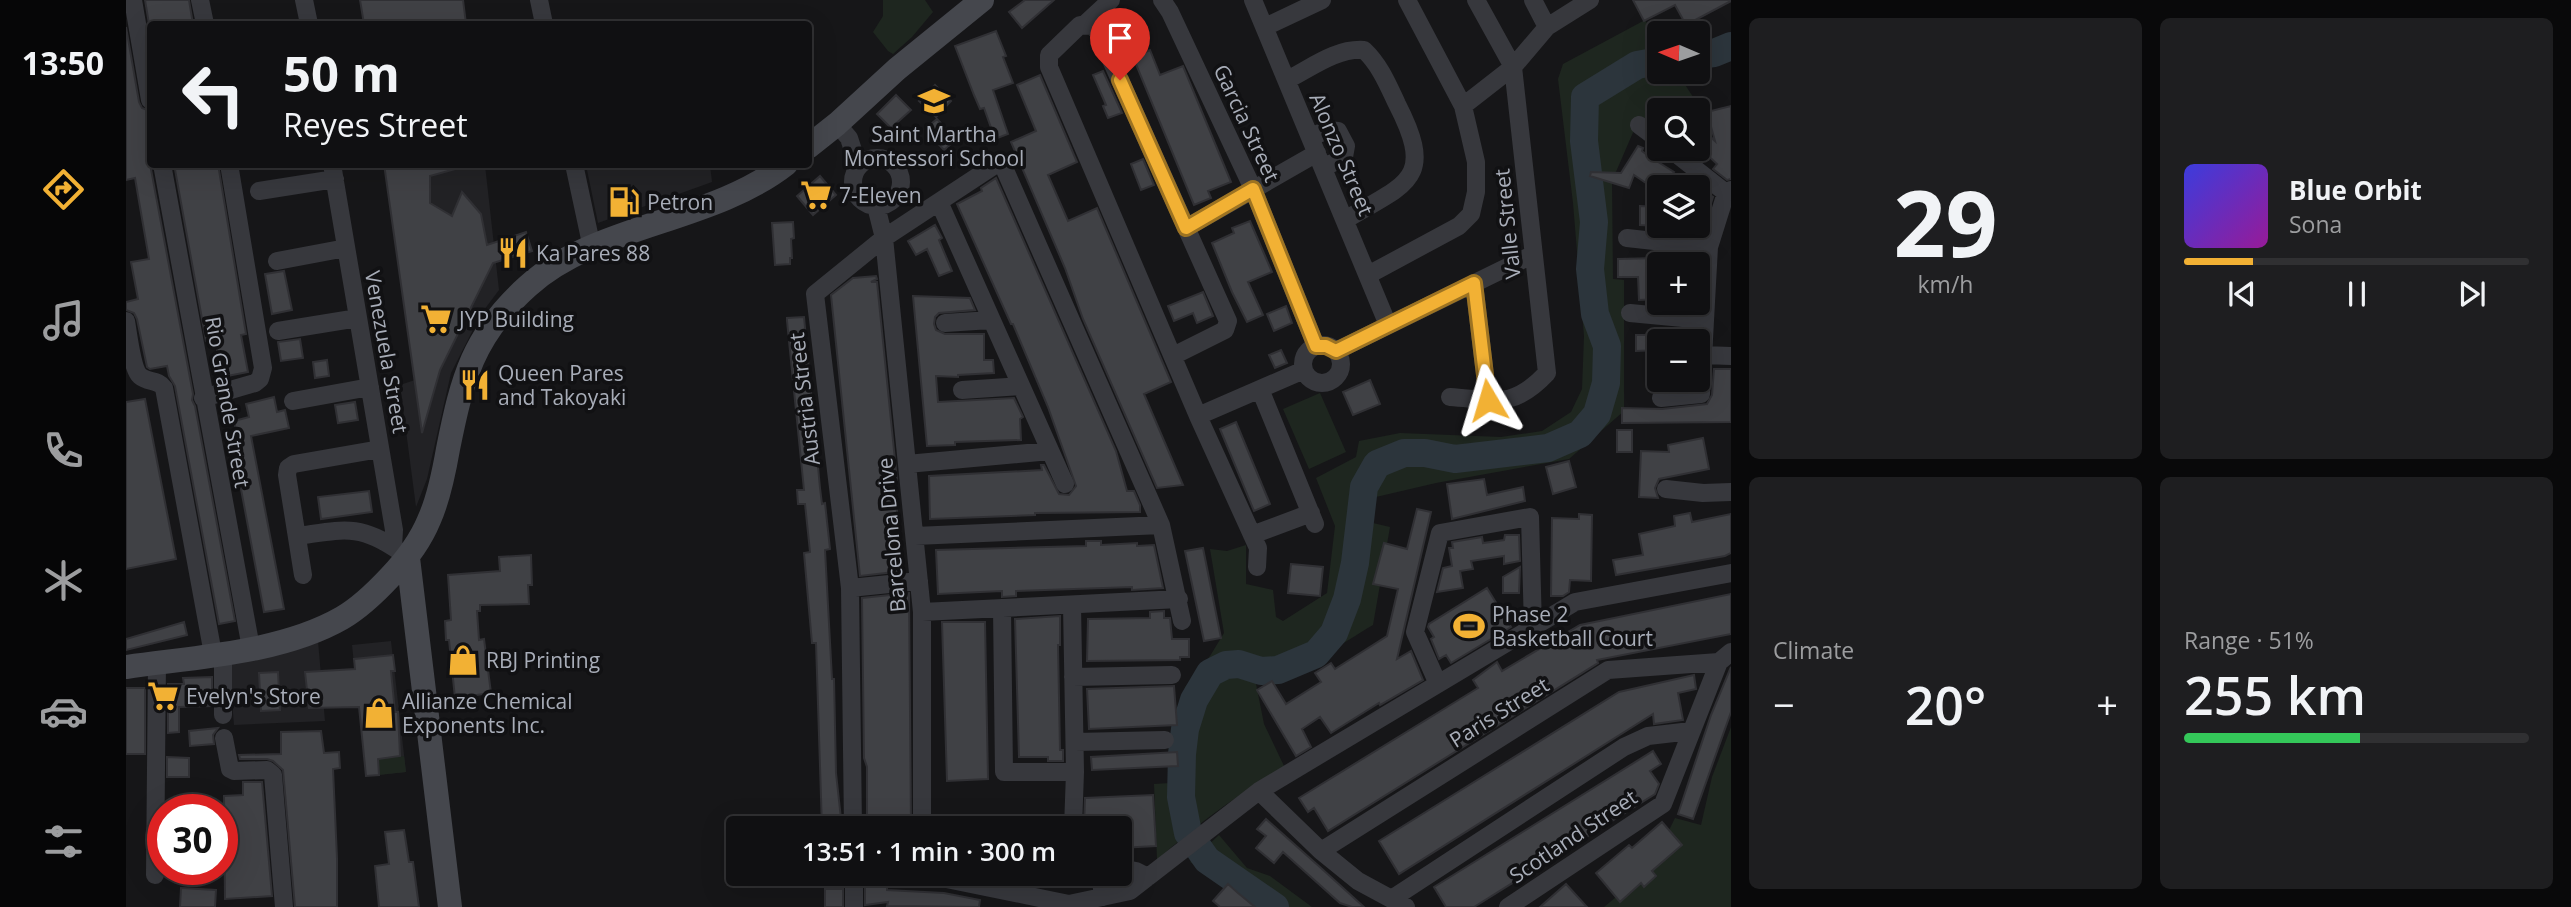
<!DOCTYPE html>
<meta charset="utf-8">
<style>
:root{--surface:#101012;--page:#1e1e20;--text:#f1f3f6;--muted:#9c9d9f;--line:#303032;--accent:#f2b134}
body{margin:0;font-family:"Open Sans",sans-serif;background:var(--page);color:var(--text);height:100vh;display:flex;flex-direction:column;font-size:26px;white-space:nowrap}
*{box-sizing:border-box;margin:0}
p{font-size:23px;color:var(--muted)}
.icon{flex:none;width:38px;height:38px;fill:none;stroke:currentColor;stroke-width:2;stroke-linecap:round;stroke-linejoin:round}
.map{position:relative;flex:1;overflow:hidden}
.panel{display:flex;flex-direction:column;gap:18px;padding:18px;background:#09090a;width:840px}
.panel>*{flex:none}
.hud{position:absolute;left:21px;top:21px;width:665px;height:147px;border-radius:7px;box-shadow:0 7px 28px #0002,0 0 0 2px var(--line);background:#101012;color:var(--text);overflow:hidden}
.needle{width:46px;rotate:272deg}
.fabs{position:absolute;left:1521px;top:21px;display:grid;gap:14px}
.fabs a{display:grid;place-items:center;width:63px;height:63px;border-radius:7px;background:var(--surface);box-shadow:0 7px 28px #0002,0 0 0 2px var(--line);font-size:35px}
.speed{position:absolute;left:21px;top:794px;display:flex;gap:14px;font-size:35px;font-weight:700;text-align:center}
.speed>*{display:grid;place-content:center;width:91px;height:91px;border-radius:50%;background:var(--surface);box-shadow:0 7px 28px #0002,0 0 0 2px var(--line);line-height:1}
.speed .limit{border:10px solid #d22;background:#fff;color:#111}
.pin{position:absolute;display:grid;place-items:center;width:60px;height:60px;color:#fff;margin:-72px -30px;border-radius:50% 50% 50% 0;rotate:-45deg;box-shadow:0 0 7px #0007}
.pin .icon{rotate:45deg}
.me{position:absolute;width:77px;margin:-38px;rotate:353deg;stroke-linejoin:round;filter:drop-shadow(0 0 5px #0008)}
.turn{display:flex;align-items:center;gap:24px;height:147px;padding:0 21px;font-size:32px}
.turn .icon{width:91px;height:91px;stroke-width:2.5}
.turn b{display:block;font-size:49px;line-height:60px}
.big{font-size:52px;font-weight:600;line-height:1.1}
.panel .widget{flex:1;display:flex;flex-direction:column;justify-content:center;gap:10px;min-width:0;padding:0 24px;border-radius:10px;background:var(--page)}
.panel .dial{align-items:center;gap:0}
.dial b{font-size:91px;line-height:1}
.song{display:flex;align-items:center;gap:21px}
.cover{width:84px;height:84px;border-radius:10px;background:linear-gradient(135deg,hsl(240 70% 55%),hsl(300 70% 35%))}
.played{height:7px;border-radius:4px;background:linear-gradient(90deg,var(--accent) 20%,var(--line) 20%)}
.keys{display:flex;justify-content:space-around;direction:ltr}
.heat{display:flex;justify-content:space-between;align-items:center;font-size:38px;direction:ltr}
.charge{height:10px;border-radius:5px;background:linear-gradient(90deg,#34c759 51%,var(--line) 0)}
.panel .tiles{flex:1;display:grid;gap:18px;grid-template-columns:repeat(2,1fr)}
.trip{position:absolute;left:600px;top:816px;width:406px;height:70px;border-radius:7px;background:var(--surface);box-shadow:0 7px 28px #0002,0 0 0 2px var(--line);font-weight:600;line-height:70px;text-align:center}
main{display:flex;flex:1;min-height:0}
.tabs{display:flex;flex-direction:column;width:126px;justify-content:space-around;align-items:center;background:#060607;color:var(--muted)}
.tabs .icon{width:49px;height:49px}
.tabs .active{color:var(--accent)}
.tabs b{font-size:32px;color:var(--text)}
.map>svg:first-child{display:block}
.built{fill:#222225}
.green{fill:#1e261f}
.lines{fill:none;stroke-linecap:round;stroke-linejoin:round}
.river{stroke:#2c353c;stroke-width:28}
.building{fill:#404145;stroke:#303034;stroke-width:2}
.street{stroke:#37383d;stroke-width:18}
.secondary{stroke:#45474d;stroke-width:24}
.route-casing{stroke:#9d7322;stroke-width:18}
.route{stroke:#f2b134;stroke-width:12}
.labels{text-anchor:middle;dominant-baseline:central;stroke-width:7;stroke-linejoin:round;paint-order:stroke}
.street-label{font-size:21px;fill:#a8adb8;stroke:#111113}
.poi-label{font-size:21px;fill:#a8adb8;stroke:#111113;text-anchor:start}
</style>
<main>
<nav class="tabs">
<b>13:50</b>
<svg class="icon active" aria-label="directions" viewBox="0 0 24 24"><path d="M12 3l9 9-9 9-9-9zM9 14v-3h6M13 9l2 2-2 2"/></svg>
<svg class="icon" aria-label="music" viewBox="0 0 24 24"><path d="M9 18V5l10-2v13"/><circle cx="6" cy="18" r="3"/><circle cx="16" cy="16" r="3"/></svg>
<svg class="icon" aria-label="phone" viewBox="0 0 24 24"><path d="M5 4h4l2 5-3 2q2 4 5 5l2-3 5 2v4C11 20 4 13 5 4z"/></svg>
<svg class="icon" aria-label="climate" viewBox="0 0 24 24"><path d="M12 3v18M4 7l16 10M4 17L20 7"/></svg>
<svg class="icon" aria-label="car" viewBox="0 0 24 24"><path d="M5 17H2v-5l4-1 3-4h7l3 4 3 1v5h-3M9 17h6M6 11h13"/><circle cx="7" cy="17" r="2"/><circle cx="17" cy="17" r="2"/></svg>
<svg class="icon" aria-label="filters" viewBox="0 0 24 24"><path d="M4 7h16M4 17h16"/><circle cx="9" cy="7" r="2"/><circle cx="15" cy="17" r="2"/></svg>
</nav>
<div class="map">
<svg width="1605" height="907" viewBox="0 0 1605 907">
<rect width="100%" height="100%" fill="#161618"/>
<path class="built" d="M258,165H359L373,290L355,314L325,373L301,479L290,507L274,385L292,379Z
M460,165H584L586,182L472,223Z
M192,641L199,721L108,725L103,665Z
M265,641L280,772L240,776L226,645Z"/>
<path class="green" d="M757,0H799L807,12L786,37L767,54L762,51L747,32L757,16Z
M1519,20L1533,42V72H1551L1567,97L1557,110H1533V132L1512,121L1486,181L1487,279L1498,280V411L1443,459L1310,483L1250,497L1247,523L1264,527L1247,625C1208,648 1175,674 1129,679L1138,724L1159,768C1110,795 1073,823 1031,860L1028,784L1044,783L1059,687L1084,656L1098,633L1084,549L1101,551L1120,545V584L1147,590L1150,617L1157,621L1201,593L1209,526L1190,478L1230,457L1233,441L1274,433L1375,437L1416,431L1445,412L1456,389L1458,336L1447,203L1432,79L1437,64Z
M1194,393L1220,452L1183,469L1157,409Z
M1605,727V907H1478L1524,869L1549,818L1575,825L1586,777Z
M278,756L280,772L253,775L252,759Z
M1093,835L1121,868L1144,876L1186,907H1137L1133,902L1064,862Z"/>
<g class="lines">
<path class="river" d="M1572,55L1588,53L1605,46
M1149,907L1081,860L1062,833L1055,797L1056,754L1059,729L1068,700L1084,673L1100,665L1113,664L1135,671L1152,670L1190,654L1208,633L1221,599L1229,563L1238,487L1251,464L1278,453H1299L1329,459L1422,448L1454,434L1471,414L1480,383L1481,346L1469,314L1464,269L1468,222L1458,141L1459,97L1511,65L1533,61"/>
</g>
<path class="building" d="M19,0H63L67,24H23Z
M234,0H337L340,24H238Z
M899,0H928L896,28L883,12Z
M1507,0H1605V1L1560,25L1549,5L1518,21Z
M0,27L13,102L16,108L24,111V164L67,394L66,400L69,406L109,621L93,624L49,386L43,376L41,366L24,369L21,367L11,319L8,313L0,310V302L12,299L5,262L23,259L9,178L0,180Z
M870,31L880,56L877,57L887,83L867,90L882,134L869,139L858,108L854,109L848,95L829,46Z
M1024,50L1034,75L1057,66L1105,182L1082,191L1085,198L1068,205L1007,57Z
M977,71L996,113L982,118L977,106L980,105L967,75Z
M914,75L951,162L922,175L942,221L971,208L1045,382L1018,394L1057,485L1031,488L957,319L939,268L885,142L910,131L891,85Z
M809,85L825,101L810,117L793,101Z
M770,95L785,110L765,128L751,114Z
M1605,106V179L1601,180L1587,169L1591,164L1572,146V125L1589,141L1581,112Z
M811,119L830,140L818,150L799,129Z
M1512,146L1517,148L1516,151L1521,155L1548,172L1543,179L1557,187H1526L1508,175L1503,188L1464,176L1465,172L1495,173Z
M1017,159L1028,185L1015,190L1005,164Z
M48,164H92L120,334L115,335L122,372L96,377L89,339L80,341Z
M258,164H333V168L304,176V203L326,216L336,192L355,214L361,245L400,232L406,251L367,263L314,370L296,433Z
M694,176L710,195L687,215L671,196Z
M870,178L990,451L1001,491H1008L1014,505V512L909,513V515L804,519L803,476L916,470L915,465H918L933,494L943,495L950,486L922,407L887,324H885L831,204L856,191L855,188Z
M1572,187L1587,197L1575,235L1551,232L1552,226H1572Z
M1514,206L1533,207V226L1514,225Z
M1124,221L1146,272L1122,282L1137,315L1121,322L1106,292L1086,243L1108,233L1106,228Z
M667,222L668,238L665,239L666,258H664V264L649,265L646,223Z
M809,225L816,238L813,240L826,271L813,276L801,249L790,255L782,241Z
M1531,253L1571,257V264H1533V299L1513,300L1512,277H1492V259L1532,258Z
M158,271L166,310L146,314L139,274Z
M750,276L751,279L745,282H751L771,480L768,481L777,571L734,576L705,295L727,278Z
M1077,292L1087,316L1071,323L1067,313L1048,321L1042,306Z
M787,296L844,298L849,310L813,313L809,317L808,324L810,330L819,334H858V360H867L868,373L832,375V377L810,376L812,402L888,398L897,417L894,419L895,440L829,442V445L801,446Z
M1160,306L1166,323L1148,331L1141,314Z
M678,317L694,488L696,504L699,503L704,549L699,550L706,679H708L710,773L716,828H696L690,643H686L678,553L684,552L679,504H672L671,490H678L661,321V318Z
M1544,328L1567,330L1566,341H1544Z
M1510,335H1533V350L1510,351Z
M174,339L177,358L155,361L152,342Z
M1155,350L1161,363L1149,368L1143,355Z
M201,360L203,376L189,378L187,362Z
M1588,369H1605V422L1496,423V408L1536,409L1581,404L1586,395Z
M1244,380L1254,404L1227,415L1217,392Z
M148,397L151,412L159,410L163,428L125,436L158,609L138,612L106,441L112,440L108,421L123,417L120,404Z
M19,399L50,559L0,569V402Z
M229,402L232,420L212,423L209,405Z
M1110,422L1144,504L1128,511L1094,429Z
M1491,430H1506V452H1491Z
M1577,438L1583,469L1533,479L1529,488L1532,498L1513,497L1515,451L1543,452L1542,445Z
M1443,461L1450,487L1427,494L1420,467Z
M1358,479L1361,495L1397,487L1399,501L1326,519L1321,484Z
M243,491L246,512L195,519L192,497Z
M1291,509L1305,512L1271,659L1285,651L1297,680L1254,705L1253,703L1205,733L1194,717L1176,729L1185,747L1170,756L1131,690L1146,681L1160,704L1195,682L1189,673L1205,663L1209,669L1261,636L1272,589L1247,584L1251,569L1258,543L1281,549Z
M1564,513L1566,522L1605,514V553L1599,556L1490,575L1487,560L1517,555L1513,534L1549,526L1548,516Z
M1453,514L1466,515L1465,581L1444,580L1443,592L1437,596H1425L1426,518L1453,519Z
M1379,535H1393L1394,561L1378,564V556L1345,561L1347,569L1334,571L1337,588L1311,592L1317,568L1326,566L1323,548H1327L1326,542L1356,537L1357,543L1378,540Z
M960,541H975V545L1011,543V546L1028,545L1037,588L1006,590V587L890,591V596L876,597V591L812,594L810,550L960,546Z
M1077,548L1095,638L1078,641L1059,551Z
M405,555L406,585H402L403,604L354,605V611H351L353,640L358,639L365,693L329,698L323,640H320L319,621L325,620L322,575L374,571L373,557Z
M1165,564L1197,567L1194,596L1162,593Z
M1394,567L1393,593H1377V577Z
M1361,588L1385,627L1325,663L1320,655L1313,659L1305,639L1308,637L1302,627L1303,624Z
M783,593L785,828H741V767L738,758L736,598Z
M1605,594V634L1471,660L1472,663L1202,831L1188,808L1182,812L1173,798L1352,688L1347,680L1371,662L1376,671L1454,625Z
M1038,611V618H1044L1046,639H1063V657H1054V660L961,661L962,619L1024,618V612Z
M934,616V645H932L934,750H937V761H922V757H893L889,619Z
M58,622L61,635L0,650V639Z
M816,622H859L862,779L821,781Z
M267,655L269,671H265L269,712H272L274,756L252,759L253,775L240,776L233,707L183,708L179,672L229,669L228,659Z
M1605,667V712L1567,819L1552,814L1585,715Z
M152,672L154,710L135,711L133,673Z
M1568,675L1570,689L1552,693L1557,720L1528,724L1527,714L1273,874L1253,841L1493,692Z
M86,677V706L53,707V732L42,733V684H58L57,678Z
M1048,686L1051,725L963,729L961,689Z
M0,688H19V754H0Z
M92,728L87,735L88,744L64,746L63,731Z
M195,731L198,753L213,752L214,768L207,769L211,858V907H169L157,770L147,761L141,759H114L113,755L155,754V732Z
M1527,751L1535,764L1524,771L1533,784L1529,794L1348,907H1320L1308,887Z
M1051,752L1052,766L966,770L965,757Z
M41,757L63,758V777H41Z
M117,782H136L146,896L99,899L98,796L117,795Z
M1027,795L1030,846L994,848V828H958L959,798Z
M1140,819L1195,868L1238,907H1226L1214,903L1157,852L1148,863L1130,848L1140,836L1131,829Z
M1536,822L1556,845L1526,871L1530,876L1518,887L1515,883L1494,902L1470,873L1503,845L1506,848Z
M278,830L283,862H287L293,907H253L249,866L263,864L259,832Z
M739,881L761,884V890L818,893L854,900L853,907L761,906L762,902L739,905Z
M1102,884L1112,893L1129,907H1094L1087,901Z
M1440,884L1461,907H1414Z
M55,888L90,890L89,907H54Z
M699,889H717V907H699Z"/>
<g class="lines">
<path class="street" d="M7,0L24,100
M74,0L79,24
M178,0L183,24
M413,0L418,24
M1036,0L1044,12L1127,189L1190,346
M1127,0L1262,325
M1407,0L1421,27
M959,24L985,0
M1139,27L1196,0
M1161,80C1185,68 1210,48 1238,50C1254,65 1262,85 1271,104C1310,180 1281,183 1219,220
M1337,106L1387,67L1421,27L1464,0
M711,124L723,138L732,166
M1513,125L1533,140
M1184,137L1202,130L1212,131L1220,146L1218,157L1197,168
M1544,149L1600,193
M727 182a24 24 0 1 1 48 0a24 24 0 1 1-48 0Z
M36,164L125,648
M206,164L268,530L267,547
M448,164L466,248
M133,191L209,179
M814,204L939,484
M750,206L758,238L796,612V828
M1060,228L1191,153
M1501,238L1583,247
M151,261L220,248
M1242,275L1333,226L1345,214L1350,192V162L1337,106L1281,0
M1348,283L1362,400
M1504,313L1578,320
M0,321C2,332 6,369 14,376C22,383 32,379 38,388L87,654
M819,323L865,320
M152,331L232,318
M1177 364a19 19 0 1 1 38 0a19 19 0 1 1-38 0Z
M1210,351L1406,255
M1577,355L1605,356
M1047,356L1099,330L1102,321L972,31L966,26L954,25L923,55V67L1072,416L1132,548L1131,567
M1134,389L1189,524
M836,390L895,386
M1324,397C1370,400 1387,409 1421,373L1387,67L1350,0
M77,398L129,383L134,379L137,368L103,164
M1535,398L1575,394L1583,247L1600,193L1605,190
M167,401L244,387
M1072,416L1178,370
M781,464L924,451
M1540,489L1577,493L1605,492
M1126,535L1185,513
M171,536C216,530 233,523 273,551
M789,536L1035,525
M177,575L161,475L162,468L168,464L254,449
M724,588L793,581
M946,605L949,772L947,828
M876,608L878,772H949
M796,612L1053,599
M97,653V715
M947,677L1046,675
M1312,684L1289,632L1314,533L1404,517L1407,628
M98,738L104,769L108,771L141,770L147,775L158,907
M949,742L1039,740
M1133,791L1195,851L1232,881L1280,907
M727,828L724,588L689,294L758,238L875,161L1035,525L1056,621
M1195,851L1482,670L1593,662
M994,868L1010,871L1022,877
M728,873V907
M771,873L796,874L943,904L1004,891L1133,791L1449,602L1605,573
M974,873L977,897
M29,875L31,662
M1267,898L1498,747L1522,736L1565,731
M1382,907L1537,804L1593,662L1605,652"/>
<path class="secondary" d="M682,147L711,124L771,69L856,0
M282,558L324,907
M0,667C69,657 155,653 216,618C235,607 250,592 264,577C280,560 294,542 303,520C313,498 318,472 322,449C336,379 347,335 402,286C470,224 585,223 660,164"/>
</g>
<g class="lines">
<defs>
<path id="route" d="M994,80L1060,228L1127,189L1190,346H1200L1210,351L1348,283L1362,400"/>
</defs>
<use href="#route" class="route-casing"/>
<use href="#route" class="route"/>
</g>
<defs>
<symbol id="school-bare" viewBox="-9 -9 18 18"><path d="M0-5L7-2L0 1L-7-2ZM-4 1L0 2.5L4 1V4Q0 6-4 4Z" fill="#f2b134" stroke="#111113" stroke-width="2.5" paint-order="stroke"/></symbol>
<symbol id="supermarket-bare" viewBox="-9 -9 18 18"><path d="M-6-5.5h2.5l.6 2H6L4.5 2H-2.5L-4.4-4H-6ZM-1.5 3.2a1.3 1.3 0 1 0 .1 0ZM3 3.2a1.3 1.3 0 1 0 .1 0Z" fill="#f2b134" stroke="#111113" stroke-width="2.5" paint-order="stroke"/></symbol>
<symbol id="fuel-bare" viewBox="-9 -9 18 18"><path d="M-5.5-6h7V0h2V4h1.3V-2.5L3-4.5l.8-.8L6-3V5H2.5V1h-1V6h-7ZM-4.2-4.7v3.2H.2V-4.7Z" fill="#f2b134" stroke="#111113" stroke-width="2.5" paint-order="stroke"/></symbol>
<symbol id="restaurant-bare" viewBox="-9 -9 18 18"><path d="M-5-6h1v4h1v-4h1v4h1v-4h1v5L-1.5 .5V6h-2V.5L-5-1ZM5-6V6H3V1.5H1.5Q1.5-4 5-6Z" fill="#f2b134" stroke="#111113" stroke-width="2.5" paint-order="stroke"/></symbol>
<symbol id="stadium-bare" viewBox="-9 -9 18 18"><path d="M0-5a6.5 5 0 1 0 0 10a6.5 5 0 1 0 0-10ZM-3.5-1.8h7v3.6h-7Z" fill="#f2b134" stroke="#111113" stroke-width="2.5" paint-order="stroke"/></symbol>
<symbol id="shop-bare" viewBox="-9 -9 18 18"><path d="M-5-2.5h2.3a2.7 3.5 0 0 1 5.4 0H5L5.5 6h-11ZM-1.5-2.5h3a1.5 2.3 0 0 0-3 0Z" fill="#f2b134" stroke="#111113" stroke-width="2.5" paint-order="stroke"/></symbol>
</defs>
<g fill-rule="evenodd">
<use href="#school-bare" x="786" y="79" width="44" height="44"/>
<use href="#supermarket-bare" x="668" y="173" width="44" height="44"/>
<use href="#fuel-bare" x="476" y="180" width="44" height="44"/>
<use href="#restaurant-bare" x="365" y="231" width="44" height="44"/>
<use href="#supermarket-bare" x="288" y="297" width="44" height="44"/>
<use href="#restaurant-bare" x="327" y="363" width="44" height="44"/>
<use href="#stadium-bare" x="1321" y="604" width="44" height="44"/>
<use href="#shop-bare" x="315" y="638" width="44" height="44"/>
<use href="#supermarket-bare" x="15" y="674" width="44" height="44"/>
<use href="#shop-bare" x="231" y="691" width="44" height="44"/>
</g>
<g class="labels">
<g class="street-label">
<text transform="translate(1121 123) rotate(65)">Garcia Street</text>
<text transform="translate(1216 154) rotate(67)">Alonzo Street</text>
<text transform="translate(1381 224) rotate(-96)">Valle Street</text>
<text transform="translate(261 352) rotate(80)">Venezuela Street</text>
<text transform="translate(678 399) rotate(-97)">Austria Street</text>
<text transform="translate(102 402) rotate(80)">Rio Grande Street</text>
<text transform="translate(765 535) rotate(-95)">Barcelona Drive</text>
<text transform="translate(1373 712) rotate(-32)">Paris Street</text>
<text transform="translate(1447 836) rotate(-34)">Scotland Street</text>
</g>
<g class="poi-label">
<text x="808" y="134" text-anchor="middle">Saint Martha<tspan x="808" dy="24">Montessori School</tspan></text>
<text x="713" y="195">7-Eleven</text>
<text x="521" y="202">Petron</text>
<text x="410" y="253">Ka Pares 88</text>
<text x="333" y="319">JYP Building</text>
<text x="372" y="373">Queen Pares<tspan x="372" dy="24">and Takoyaki</tspan></text>
<text x="1366" y="614">Phase 2<tspan x="1366" dy="24">Basketball Court</tspan></text>
<text x="360" y="660">RBJ Printing</text>
<text x="60" y="696">Evelyn's Store</text>
<text x="276" y="701">Allianze Chemical<tspan x="276" dy="24">Exponents Inc.</tspan></text>
</g>
</g>
</svg>
<div class="fabs">
<a><svg class="needle" viewBox="-14 -14 28 28"><path d="M0-13l5 13h-10z" fill="#e53935"/><path d="M0 13l5-13h-10z" fill="#9c9d9f"/></svg></a>
<a><svg class="icon" aria-label="search" viewBox="0 0 24 24"><circle cx="10" cy="10" r="6"/><path d="M15 15l6 6"/></svg></a>
<a><svg class="icon" aria-label="layers" viewBox="0 0 24 24"><path d="M12 4l9 5-9 5-9-5zM3 14l9 5 9-5"/></svg></a>
<a>+</a>
<a>−</a>
</div>
<div class="speed"><div class="limit">30</div></div>
<div class="pin" style="left:994px;top:80px;background:#d93025"><svg class="icon" aria-label="arrive" viewBox="0 0 24 24"><path d="M6 21V4h12l-3 4 3 4H6"/></svg></div>
<svg class="me" style="left:1362px;top:400px" viewBox="-20 -20 40 40"><path d="M0-17L14 15 0 8-14 15z" fill="#f2b134" stroke="#fff" stroke-width="4"/></svg>
<div class="trip">13:51 · 1 min · 300 m</div>
<div class="hud">
<div class="turn"><svg class="icon" aria-label="left" viewBox="0 0 24 24"><path d="M17 20v-9H6M10 6l-5 5 5 5"/></svg><div><b>50 m</b>Reyes Street</div></div>
</div>
</div>
<section class="panel">
<div class="tiles">
<div class="widget dial"><b>29</b><p>km/h</p></div>
<div class="widget">
<div class="song"><i class="cover"></i><div><b>Blue Orbit</b><p>Sona</p></div></div>
<div class="played"></div>
<div class="keys"><svg class="icon" aria-label="previous" viewBox="0 0 24 24"><path d="M18 5L8 12l10 7zM5 5v14"/></svg><svg class="icon" aria-label="pause" viewBox="0 0 24 24"><path d="M8 5v14M16 5v14"/></svg><svg class="icon" aria-label="next" viewBox="0 0 24 24"><path d="M6 5l10 7-10 7zM19 5v14"/></svg></div>
</div>
<div class="widget"><p>Climate</p>
<div class="heat"><a>−</a><b class="big">20°</b><a>+</a></div>
</div>
<div class="widget"><p>Range · 51%</p><b class="big">255 km</b><div class="charge"></div></div>
</div>
</section>
</main>
